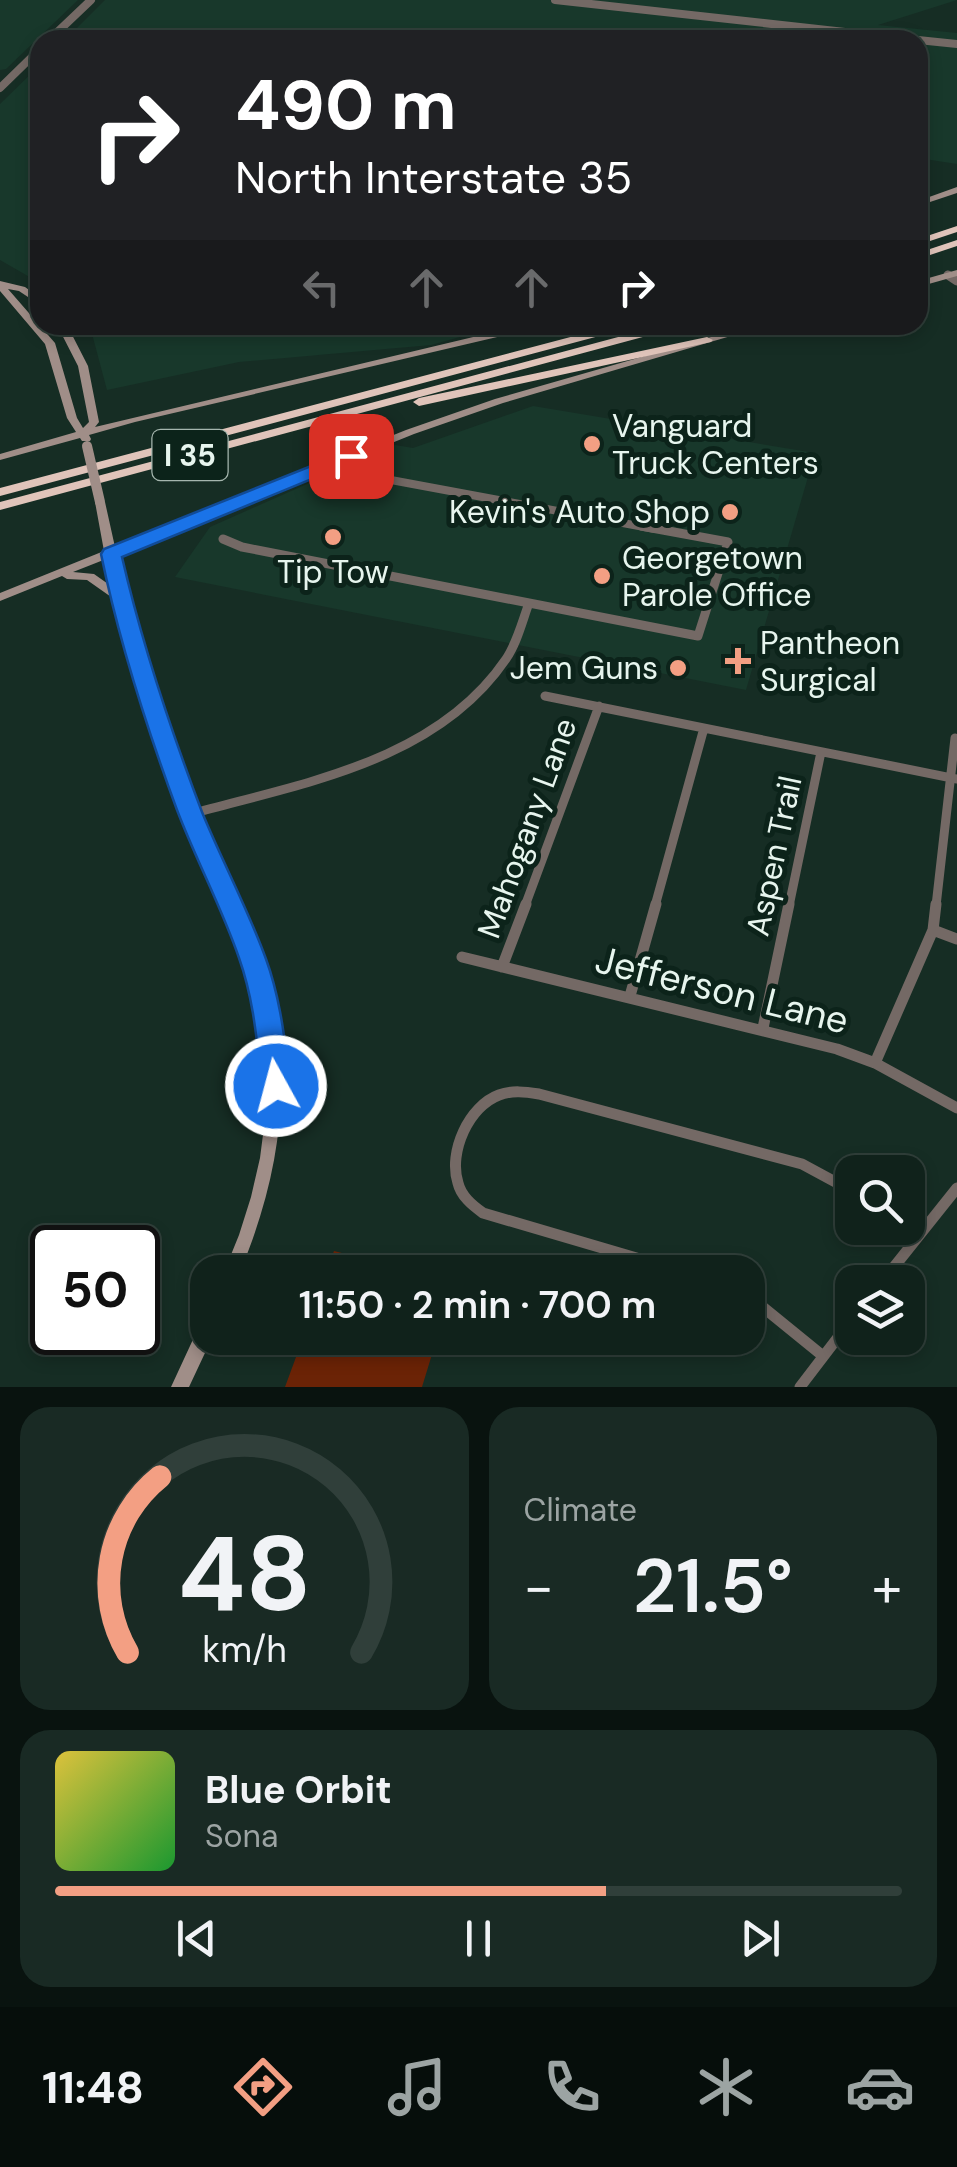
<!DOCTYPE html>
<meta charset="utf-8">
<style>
:root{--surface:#10221b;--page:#192a24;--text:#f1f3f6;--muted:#9ca4a3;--line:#303f3a;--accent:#f39f83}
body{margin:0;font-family:"DM Sans",sans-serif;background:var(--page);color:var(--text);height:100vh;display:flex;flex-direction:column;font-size:38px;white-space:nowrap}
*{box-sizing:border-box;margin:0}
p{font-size:32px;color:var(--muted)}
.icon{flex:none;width:55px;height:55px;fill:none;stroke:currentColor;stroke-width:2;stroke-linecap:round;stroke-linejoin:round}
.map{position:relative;height:1387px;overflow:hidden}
.panel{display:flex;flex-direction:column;gap:20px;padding:20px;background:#09130f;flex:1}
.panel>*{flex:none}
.banner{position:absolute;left:30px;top:30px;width:898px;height:305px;border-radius:30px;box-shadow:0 5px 15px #0003,0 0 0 2px var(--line);background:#202124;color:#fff;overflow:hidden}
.fabs{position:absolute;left:835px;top:1155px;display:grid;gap:20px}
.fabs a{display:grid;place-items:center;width:90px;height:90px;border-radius:20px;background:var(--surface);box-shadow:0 5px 15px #0003,0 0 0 2px var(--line);font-size:50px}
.speed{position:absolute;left:30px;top:1225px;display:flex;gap:20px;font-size:50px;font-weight:700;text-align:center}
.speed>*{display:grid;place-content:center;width:130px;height:130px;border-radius:50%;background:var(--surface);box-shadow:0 5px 15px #0003,0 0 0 2px var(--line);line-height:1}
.speed .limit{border:5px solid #111;border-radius:15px;background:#fff;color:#111}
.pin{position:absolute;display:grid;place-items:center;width:85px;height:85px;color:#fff;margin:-42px;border-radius:20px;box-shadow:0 5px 15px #0006}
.me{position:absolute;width:110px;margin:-55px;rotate:353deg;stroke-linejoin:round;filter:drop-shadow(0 0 8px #0008)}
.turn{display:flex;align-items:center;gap:35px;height:210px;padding:0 40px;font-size:45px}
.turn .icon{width:130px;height:130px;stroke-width:2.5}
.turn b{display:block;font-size:70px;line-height:85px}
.lanes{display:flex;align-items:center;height:95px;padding:0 40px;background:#0003;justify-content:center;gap:50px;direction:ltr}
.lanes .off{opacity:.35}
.big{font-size:75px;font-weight:600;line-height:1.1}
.panel .card{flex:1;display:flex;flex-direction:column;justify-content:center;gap:15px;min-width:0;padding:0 35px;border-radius:30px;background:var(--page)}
.panel .dial{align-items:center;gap:0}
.dial svg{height:260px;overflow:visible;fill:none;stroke:var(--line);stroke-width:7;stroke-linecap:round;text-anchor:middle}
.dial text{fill:var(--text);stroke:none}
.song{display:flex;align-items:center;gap:30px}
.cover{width:120px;height:120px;border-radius:15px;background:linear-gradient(135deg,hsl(50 70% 55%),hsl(130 70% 35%))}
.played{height:10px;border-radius:5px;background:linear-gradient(90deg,var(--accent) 65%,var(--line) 65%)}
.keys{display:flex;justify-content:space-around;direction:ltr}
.heat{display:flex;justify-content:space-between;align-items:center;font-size:55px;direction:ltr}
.panel .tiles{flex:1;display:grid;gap:20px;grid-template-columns:1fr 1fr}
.card:last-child{grid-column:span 2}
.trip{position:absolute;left:190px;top:1255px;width:575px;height:100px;border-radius:30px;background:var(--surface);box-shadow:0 5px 15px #0003,0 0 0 2px var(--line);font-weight:600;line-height:100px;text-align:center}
.tab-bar{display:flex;height:160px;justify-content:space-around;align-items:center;background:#060e0b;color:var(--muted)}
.tab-bar .icon{width:70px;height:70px}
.tab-bar .selected{color:var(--accent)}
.tab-bar b{font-size:45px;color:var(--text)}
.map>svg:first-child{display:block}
.built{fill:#18382b}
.green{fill:#6b2306}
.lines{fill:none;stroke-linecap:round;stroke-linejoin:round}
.minor-far2{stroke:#746965;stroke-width:8}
.minor-far1{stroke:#746965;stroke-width:9}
.minor{stroke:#746965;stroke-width:11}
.tertiary-far1{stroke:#746965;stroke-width:8}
.tertiary{stroke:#746965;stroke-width:9}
.secondary{fill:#a08e88;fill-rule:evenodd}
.motorway{fill:#e0c4ba;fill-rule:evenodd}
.secondary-bridge{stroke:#a08e88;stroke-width:10}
.route{fill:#1a73e8;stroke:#114b97;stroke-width:2.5}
.poi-dot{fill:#f39f83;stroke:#0c231a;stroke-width:4}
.labels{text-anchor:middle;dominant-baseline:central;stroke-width:10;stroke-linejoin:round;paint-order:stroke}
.shield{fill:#0c231a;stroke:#a5b6ae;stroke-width:2.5}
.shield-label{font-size:30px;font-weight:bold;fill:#e7f5ee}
.poi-label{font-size:32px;fill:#e7f5ee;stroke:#0c231a;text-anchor:start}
.street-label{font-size:32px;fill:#e7f5ee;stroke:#0c231a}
.near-street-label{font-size:38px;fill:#e7f5ee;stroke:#0c231a}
</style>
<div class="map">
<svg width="957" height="1387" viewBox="0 0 957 1387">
<rect width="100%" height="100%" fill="#162d24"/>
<path class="built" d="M0,0H78L6,69L0,70Z
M105,0H957L878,25L957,33V164L918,158V40H65Z
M40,65V283L0,260V104Z
M86,325H503L431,345L239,362L107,390L91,330Z
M533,406L815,453L746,690L175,577L210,527L395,445L413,448Z"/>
<path class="green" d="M334,1251L417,1272H326Z
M303,1338H437L422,1387H285Z"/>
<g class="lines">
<path class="minor-far2" d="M321,467L655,529"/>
<path class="minor-far1" d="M223,539L242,547L698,636L728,542L641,526
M545,696L957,779
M191,814C302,783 436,762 506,659C517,643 522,622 529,603
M525,906L599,706
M655,906L704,728
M789,906L821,752
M936,906L955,738"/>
<path class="minor" d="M933,930L957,939
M462,957L837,1049L875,1063L957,1108
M502,967L526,904
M630,996L656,904
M763,1028L789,904
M875,1063L933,930L936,904
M904,1228L917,1238
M684,1272L483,1213C472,1205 461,1196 458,1183C448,1152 469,1106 499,1095C512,1090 526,1092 539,1094L802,1164L852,1191
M882,1282L957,1188
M748,1295L823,1356
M800,1387L852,1319"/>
<path class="tertiary-far1" d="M555,0L917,40
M49,40L91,0
M918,40L957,44
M0,88L40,49"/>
<path class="tertiary" d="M948,275L957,281"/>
<path class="secondary" d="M957,187V193L918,206V201Z
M957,270V276L918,287V281Z
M0,281L25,287L40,298V305L19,291L8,289L55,343L77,418L83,428L89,422L78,366L57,325H67L88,366L99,422L95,427L524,325H541L536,328L135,422L89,435L91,439L90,441H82L80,438L0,460V454L76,432L67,418L45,344L0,291Z
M753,325H768L503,403L414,434L116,554C135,646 165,736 201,822C218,862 238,900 254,940C297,1055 286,1161 240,1272H224L239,1235L251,1197L260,1158L265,1119L266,1080L263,1041L257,1001L240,942L187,821L156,737L127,650L114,599L87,580L67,579L62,576L0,601V593L104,551L95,502L96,500L100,499L105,502L115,547L406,430L495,399ZM106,559L111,586L94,574L73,572Z
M208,1318V1338H212L189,1387H171L202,1320Z"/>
<path class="motorway" d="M957,226V232L918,245V239Z
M957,240V246L918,259V253Z
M529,325H543L537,328Z
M616,325H635L633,327L0,496V488Z
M663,325H682L680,327L0,510V502Z
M707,337L713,340L711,342L419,406L413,402L419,398Z"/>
<path class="secondary-bridge" d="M87,446L100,502"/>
</g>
<path class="route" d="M351,450L358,451V460L122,557C142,644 170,728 202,812C222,861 248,909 266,959C281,1000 285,1043 291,1086L286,1095L276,1099L266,1095L262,1086C257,1043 254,1000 239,958C222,908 196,860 177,810C146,726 119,642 101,554L104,549Z"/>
<g class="poi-dot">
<circle cx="592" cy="444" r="10"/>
<circle cx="730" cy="512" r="10"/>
<circle cx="333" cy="537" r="10"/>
<circle cx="602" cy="576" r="10"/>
<path d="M733 646h10v10h10v10h-10v10h-10v-10h-10v-10h10z"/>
<circle cx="678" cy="668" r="10"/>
</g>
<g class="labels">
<rect class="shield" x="152.5" y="430" width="75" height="50" rx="8"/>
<g class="shield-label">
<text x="190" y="455">I 35</text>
</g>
<g class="poi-label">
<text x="612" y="426">Vanguard<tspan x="612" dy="37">Truck Centers</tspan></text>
<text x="710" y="512" text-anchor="end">Kevin's Auto Shop</text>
<text x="622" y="558">Georgetown<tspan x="622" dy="37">Parole Office</tspan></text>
<text x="333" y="572" text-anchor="middle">Tip Tow</text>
<text x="760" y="643">Pantheon<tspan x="760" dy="37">Surgical</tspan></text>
<text x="658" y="668" text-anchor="end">Jem Guns</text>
</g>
<g class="street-label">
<text transform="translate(527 828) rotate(-70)">Mahogany Lane</text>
<text transform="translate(774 856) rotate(-78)">Aspen Trail</text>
</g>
<g class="near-street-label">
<text transform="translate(722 990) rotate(14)">Jefferson Lane</text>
</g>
</g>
</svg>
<div class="fabs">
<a><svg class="icon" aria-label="search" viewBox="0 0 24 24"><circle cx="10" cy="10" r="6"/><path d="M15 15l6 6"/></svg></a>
<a><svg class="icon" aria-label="layers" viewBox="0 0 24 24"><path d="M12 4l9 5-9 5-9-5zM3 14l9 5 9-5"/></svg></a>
</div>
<div class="speed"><div class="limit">50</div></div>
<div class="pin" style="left:351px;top:456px;background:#d93025"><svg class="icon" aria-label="arrive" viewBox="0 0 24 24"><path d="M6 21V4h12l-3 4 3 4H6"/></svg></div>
<svg class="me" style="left:276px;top:1086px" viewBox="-20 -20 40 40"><circle r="17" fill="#1a73e8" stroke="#fff" stroke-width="3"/><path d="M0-11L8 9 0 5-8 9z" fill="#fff"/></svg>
<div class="trip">11:50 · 2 min · 700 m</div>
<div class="banner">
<div class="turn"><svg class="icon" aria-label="right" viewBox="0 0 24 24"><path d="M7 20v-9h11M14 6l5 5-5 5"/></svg><div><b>490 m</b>North Interstate 35</div></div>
<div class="lanes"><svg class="icon off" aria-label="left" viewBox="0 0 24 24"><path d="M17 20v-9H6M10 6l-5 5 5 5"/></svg><svg class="icon off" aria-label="ahead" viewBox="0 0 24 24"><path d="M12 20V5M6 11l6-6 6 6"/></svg><svg class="icon off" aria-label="ahead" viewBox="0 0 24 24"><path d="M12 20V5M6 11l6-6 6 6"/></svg><svg class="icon" aria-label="right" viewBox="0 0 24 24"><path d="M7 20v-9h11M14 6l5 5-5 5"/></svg></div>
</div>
</div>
<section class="panel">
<div class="tiles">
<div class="card dial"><svg viewBox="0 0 100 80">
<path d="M14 69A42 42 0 1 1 86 69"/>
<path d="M14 69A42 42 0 0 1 24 15" stroke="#f39f83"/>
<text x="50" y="56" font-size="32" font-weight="700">48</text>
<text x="50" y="72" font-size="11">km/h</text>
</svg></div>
<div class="card"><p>Climate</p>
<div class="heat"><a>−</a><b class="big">21.5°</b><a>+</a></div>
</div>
<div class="card">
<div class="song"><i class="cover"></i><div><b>Blue Orbit</b><p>Sona</p></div></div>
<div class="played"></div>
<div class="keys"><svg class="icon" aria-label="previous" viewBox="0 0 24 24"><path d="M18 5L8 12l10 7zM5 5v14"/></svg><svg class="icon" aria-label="pause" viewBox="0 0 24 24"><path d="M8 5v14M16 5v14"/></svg><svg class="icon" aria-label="next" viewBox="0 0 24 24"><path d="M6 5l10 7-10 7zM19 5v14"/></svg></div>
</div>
</div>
</section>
<nav class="tab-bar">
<b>11:48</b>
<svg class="icon selected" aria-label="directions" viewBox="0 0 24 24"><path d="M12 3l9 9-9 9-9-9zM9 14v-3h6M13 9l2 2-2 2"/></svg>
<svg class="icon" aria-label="music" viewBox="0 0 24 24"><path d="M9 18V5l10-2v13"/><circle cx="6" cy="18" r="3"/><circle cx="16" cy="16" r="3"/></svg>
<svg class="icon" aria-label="phone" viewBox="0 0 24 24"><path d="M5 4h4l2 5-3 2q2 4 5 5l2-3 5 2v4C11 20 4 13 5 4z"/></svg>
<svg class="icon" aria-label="climate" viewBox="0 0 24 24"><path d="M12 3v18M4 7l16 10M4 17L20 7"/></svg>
<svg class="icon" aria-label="car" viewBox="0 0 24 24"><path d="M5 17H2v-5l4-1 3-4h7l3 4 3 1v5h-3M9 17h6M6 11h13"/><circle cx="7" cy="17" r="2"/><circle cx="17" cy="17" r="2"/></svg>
</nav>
